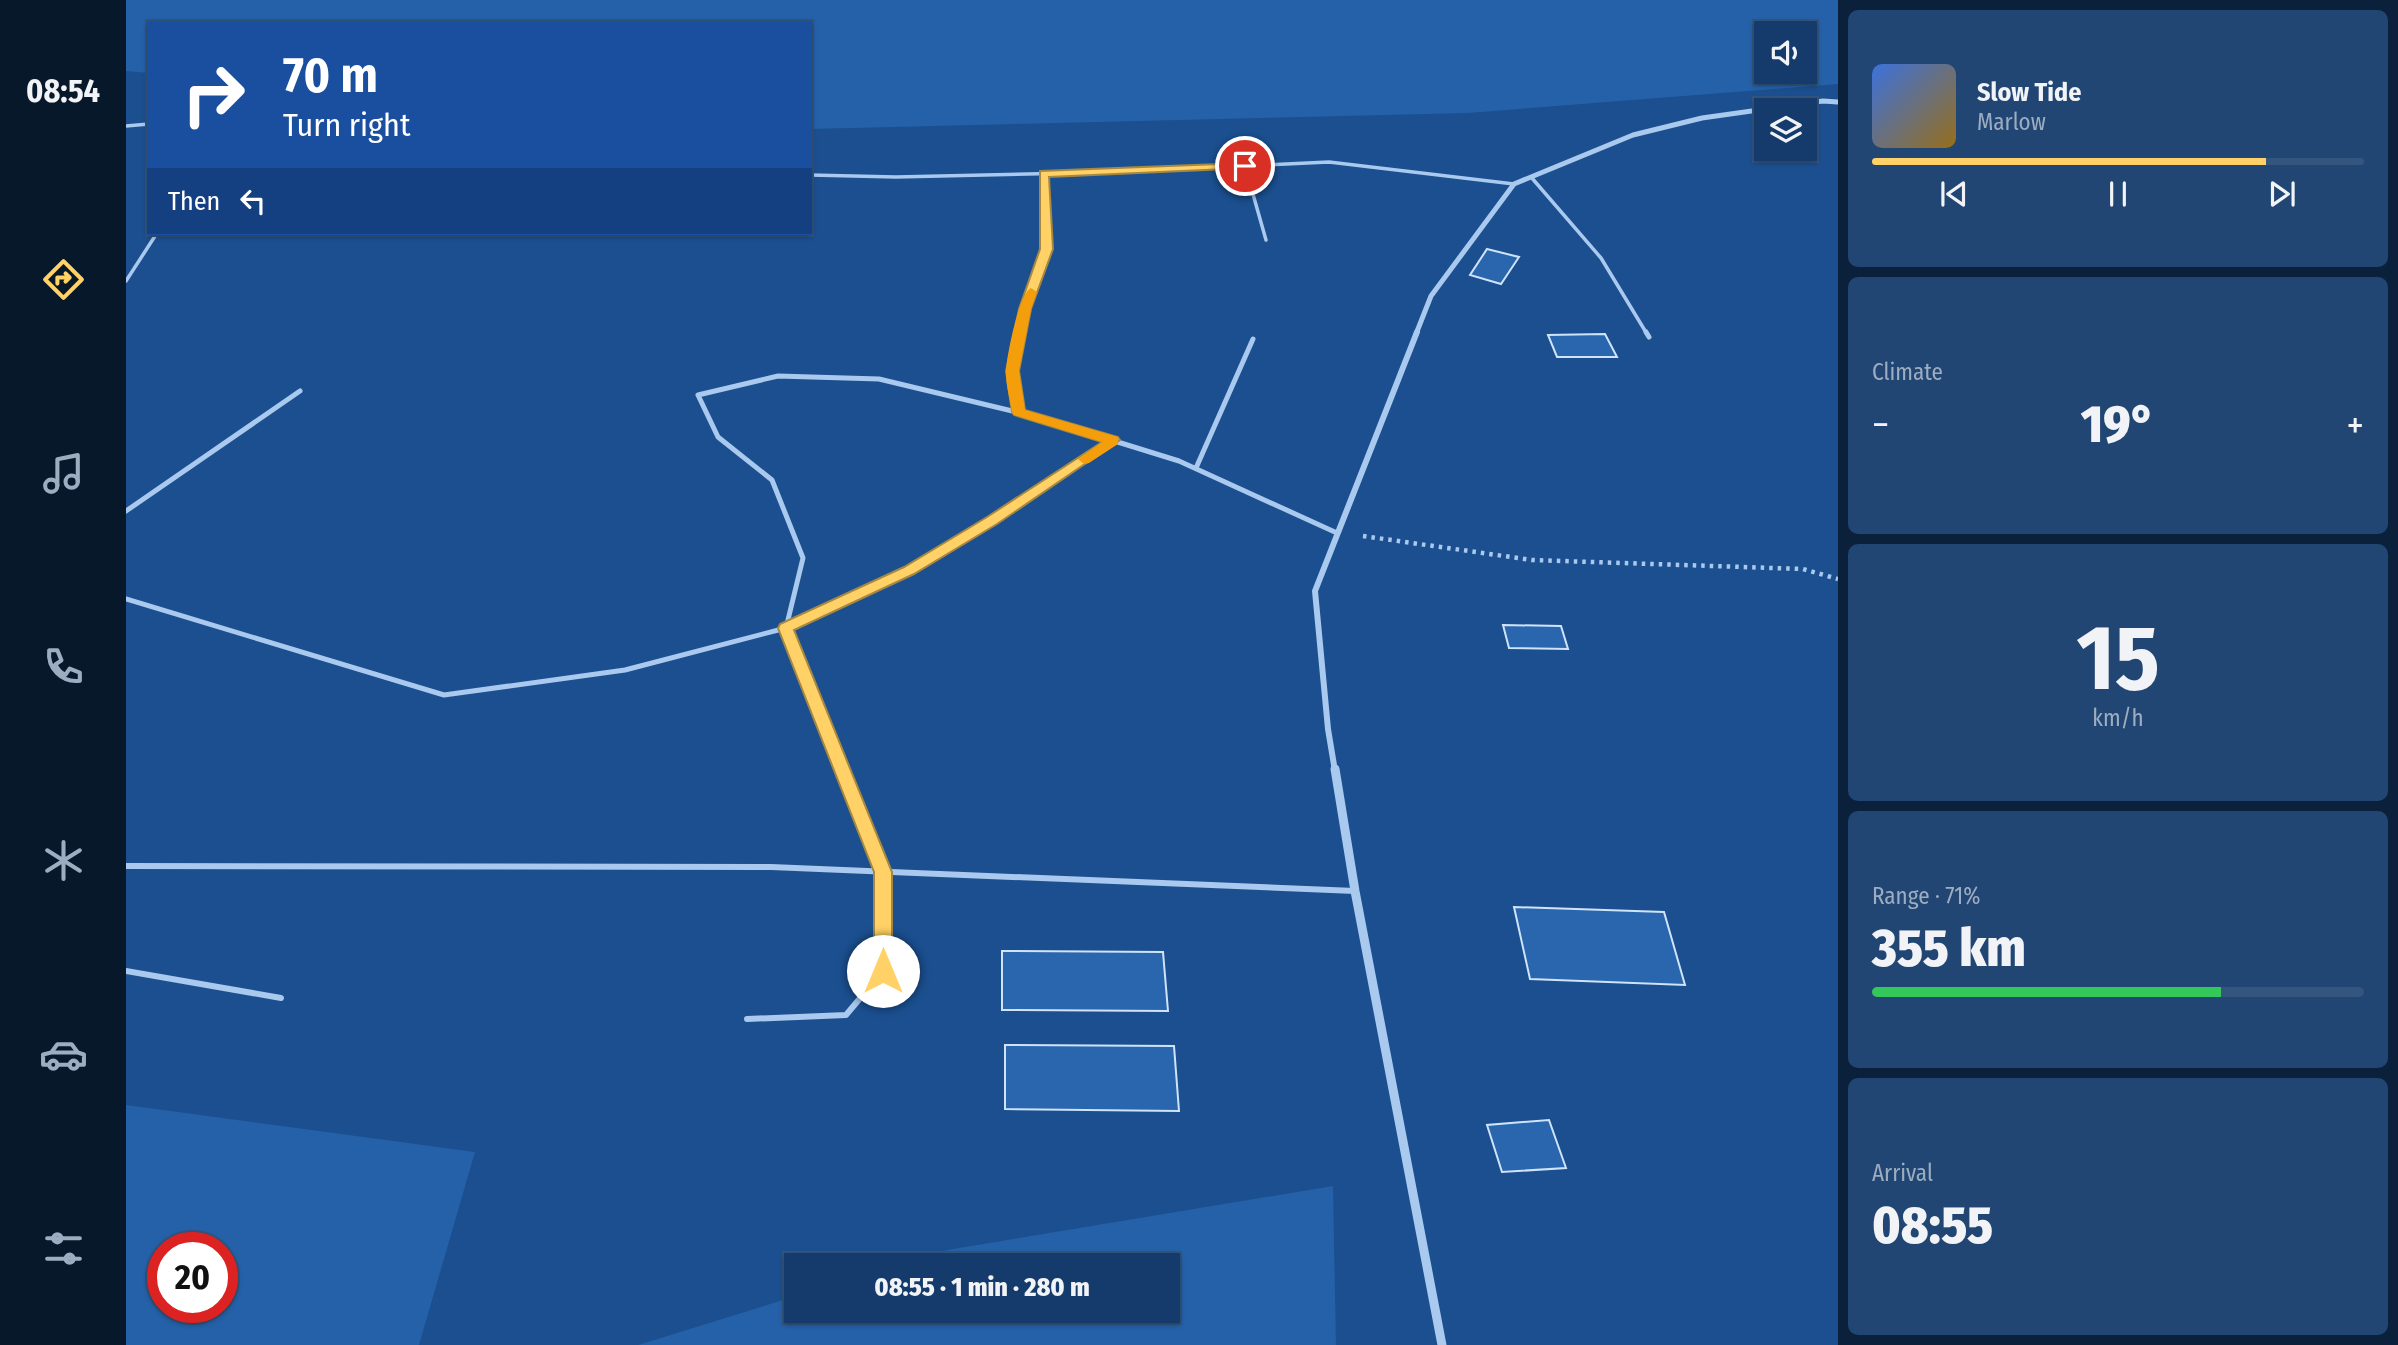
<!DOCTYPE html>
<meta charset="utf-8">
<style>
:root{--surface:#143b6b;--page:#214673;--text:#f1f3f6;--muted:#9dadc1;--line:#33557e;--accent:#ffd166}
body{margin:0;font-family:"Fira Sans Condensed",sans-serif;background:var(--page);color:var(--text);height:100vh;display:flex;flex-direction:column;font-size:26px;white-space:nowrap}
*{box-sizing:border-box;margin:0}
p{font-size:23px;color:var(--muted)}
.icon{flex:none;width:38px;height:38px;fill:none;stroke:currentColor;stroke-width:2;stroke-linecap:round;stroke-linejoin:round}
.map{position:relative;flex:1;overflow:hidden}
.side{display:flex;flex-direction:column;gap:10px;padding:10px;background:#0b203b;width:560px}
.side>*{flex:none}
.guide{position:absolute;left:21px;top:21px;width:665px;height:214px;border-radius:0px;box-shadow:0 2px 5px #0004,0 0 0 2px var(--line);background:#1a4fa0;color:#fff;overflow:hidden}
.controls{position:absolute;left:1628px;top:21px;display:grid;gap:14px}
.controls a{display:grid;place-items:center;width:63px;height:63px;border-radius:0px;background:var(--surface);box-shadow:0 2px 5px #0004,0 0 0 2px var(--line);font-size:35px}
.speed{position:absolute;left:21px;top:1232px;display:flex;gap:14px;font-size:35px;font-weight:700;text-align:center}
.speed>*{display:grid;place-content:center;width:91px;height:91px;border-radius:50%;background:var(--surface);box-shadow:0 2px 5px #0004,0 0 0 2px var(--line);line-height:1}
.speed .limit{border:10px solid #d22;background:#fff;color:#111}
.pin{position:absolute;display:grid;place-items:center;width:60px;height:60px;color:#fff;margin:-30px;border:4px solid #fff;border-radius:50%;box-shadow:0 2px 7px #0007}
.me{position:absolute;width:77px;margin:-38px;rotate:0deg;stroke-linejoin:round;filter:drop-shadow(0 0 5px #0008)}
.turn{display:flex;align-items:center;gap:24px;height:147px;padding:0 21px;font-size:32px}
.turn .icon{width:91px;height:91px;stroke-width:2.5}
.turn b{display:block;font-size:49px;line-height:60px}
.then{display:flex;align-items:center;height:66px;padding:0 21px;background:#0003;gap:14px;font-size:26px}
.big{font-size:52px;font-weight:800;line-height:1.1}
.side .card{flex:1;display:flex;flex-direction:column;justify-content:center;gap:10px;min-width:0;padding:0 24px;border-radius:10px;background:var(--page)}
.side .dial{align-items:center;gap:0}
.dial b{font-size:91px;line-height:1}
.song{display:flex;align-items:center;gap:21px}
.cover{width:84px;height:84px;border-radius:10px;background:linear-gradient(135deg,hsl(220 70% 55%),hsl(40 70% 35%))}
.played{height:7px;border-radius:4px;background:linear-gradient(90deg,var(--accent) 80%,var(--line) 80%)}
.keys{display:flex;justify-content:space-around;direction:ltr}
.heat{display:flex;justify-content:space-between;align-items:center;font-size:38px;direction:ltr}
.charge{height:10px;border-radius:5px;background:linear-gradient(90deg,#34c759 71%,var(--line) 0)}
.trip{position:absolute;left:658px;top:1253px;width:396px;height:70px;border-radius:0px;background:var(--surface);box-shadow:0 2px 5px #0004,0 0 0 2px var(--line);font-weight:800;line-height:70px;text-align:center}
main{display:flex;flex:1;min-height:0}
.menu{display:flex;flex-direction:column;width:126px;justify-content:space-around;align-items:center;background:#08182b;color:var(--muted)}
.menu .icon{width:49px;height:49px}
.menu .active{color:var(--accent)}
.menu b{font-size:32px;color:var(--text)}
.map>svg:first-child{display:block}
.green{fill:#2461a8;fill-rule:evenodd}
.building{fill:#2a66ad;stroke:#cfe3fa;stroke-width:2}
.lines{fill:none;stroke-linecap:round;stroke-linejoin:round}
.path{stroke:#a9c9ee;stroke-width:4.5;stroke-dasharray:3.5 5;stroke-linecap:butt}
.lane-far2{stroke:#a9c9ee;stroke-width:3.5}
.lane-far1{stroke:#a9c9ee;stroke-width:5}
.lane{stroke:#a9c9ee;stroke-width:6}
.street-far2{stroke:#a9c9ee;stroke-width:5}
.street-far1{stroke:#a9c9ee;stroke-width:6}
.street{stroke:#a9c9ee;stroke-width:9}
.route{fill:#ffd166;stroke:#a68842;stroke-width:2}
.slow{fill:#f59e0b}
</style>
<main>
<nav class="menu">
<b>08:54</b>
<svg class="icon active" aria-label="directions" viewBox="0 0 24 24"><path d="M12 3l9 9-9 9-9-9zM9 14v-3h6M13 9l2 2-2 2"/></svg>
<svg class="icon" aria-label="music" viewBox="0 0 24 24"><path d="M9 18V5l10-2v13"/><circle cx="6" cy="18" r="3"/><circle cx="16" cy="16" r="3"/></svg>
<svg class="icon" aria-label="phone" viewBox="0 0 24 24"><path d="M5 4h4l2 5-3 2q2 4 5 5l2-3 5 2v4C11 20 4 13 5 4z"/></svg>
<svg class="icon" aria-label="climate" viewBox="0 0 24 24"><path d="M12 3v18M4 7l16 10M4 17L20 7"/></svg>
<svg class="icon" aria-label="car" viewBox="0 0 24 24"><path d="M5 17H2v-5l4-1 3-4h7l3 4 3 1v5h-3M9 17h6M6 11h13"/><circle cx="7" cy="17" r="2"/><circle cx="17" cy="17" r="2"/></svg>
<svg class="icon" aria-label="filters" viewBox="0 0 24 24"><path d="M4 7h16M4 17h16"/><circle cx="9" cy="7" r="2"/><circle cx="15" cy="17" r="2"/></svg>
</nav>
<div class="map">
<svg width="1712" height="1345" viewBox="0 0 1712 1345">
<rect width="100%" height="100%" fill="#1b4f8f"/>
<path class="green" d="M0,0H1712V84L1342,113L684,129V23H23V73L0,71ZM1640,33H1678V72H1640Z
M0,1105L349,1152L293,1345H0ZM37,1248H96V1307H37Z
M1207,1186L1210,1345H512L670,1296V1311H1041V1265H771L821,1250Z"/>
<path class="building" d="M1361,249L1393,257L1375,284L1344,275Z
M1479,334L1491,357H1431L1422,335Z
M1377,625L1435,626L1442,649L1383,648Z
M1388,907L1538,912L1559,985L1404,979Z
M876,951L1037,952L1042,1011L876,1010Z
M879,1045L1048,1046L1053,1111L879,1109Z
M1423,1120L1440,1168L1376,1172L1361,1125Z"/>
<g class="lines">
<path class="path" d="M1237,536L1406,560L1677,569L1712,579"/>
<path class="lane-far2" d="M0,126L23,124
M1119,166L1140,240
M684,175L770,177L993,172L1203,162L1388,184
M1405,177L1475,258L1521,334
M0,281L31,233
M894,334L899,309L921,249L917,173"/>
<path class="lane-far1" d="M1520,332L1523,337
M892,412L886,371L894,332
M1070,468L1127,339
M0,511L174,391
M0,599L318,695L499,670L660,628L783,570L988,440
M717,771L660,628L677,558L646,480L592,437L572,395L652,376L753,379L911,417L1053,461L1211,533"/>
<path class="lane" d="M0,866L645,867L1229,891
M0,971L155,998
M621,1019L720,1015L757,971V872L716,769"/>
<path class="street-far2" d="M1290,334L1305,296L1388,184L1507,135L1576,118L1697,101L1712,102"/>
<path class="street-far1" d="M1209,771L1202,729L1189,591L1291,332"/>
<path class="street" d="M1209,769L1229,891L1316,1345"/>
</g>
<path class="route" d="M1119,163L1123,164V168L923,177L927,249L905,309L893,371L899,410L992,437L994,440L871,524L788,574L668,630L766,872V971L763,977L757,979L750,977L748,971V872L652,628L654,624L778,567L861,517L976,442L888,415L886,412L880,371L893,309L914,249V171Z"/>
<path class="slow" d="M905,288L911,292L905,309L893,371L899,410L992,437V444L963,463L958,464L952,459L976,442L888,415L886,412C884,399 880,386 880,373C880,358 893,293 905,288Z"/>
</svg>
<div class="controls">
<a><svg class="icon" aria-label="sound" viewBox="0 0 24 24"><path d="M4 9h4l5-4v14l-5-4H4zM17 9q2 3 0 6"/></svg></a>
<a><svg class="icon" aria-label="layers" viewBox="0 0 24 24"><path d="M12 4l9 5-9 5-9-5zM3 14l9 5 9-5"/></svg></a>
</div>
<div class="speed"><div class="limit">20</div></div>
<div class="pin" style="left:1119px;top:166px;background:#d93025"><svg class="icon" aria-label="arrive" viewBox="0 0 24 24"><path d="M6 21V4h12l-3 4 3 4H6"/></svg></div>
<svg class="me" style="left:757px;top:971px" viewBox="-20 -20 40 40"><circle r="19" fill="#fff"/><path d="M0-13L10 11 0 6-10 11z" fill="#ffd166"/></svg>
<div class="trip">08:55 · 1 min · 280 m</div>
<div class="guide">
<div class="turn"><svg class="icon" aria-label="right" viewBox="0 0 24 24"><path d="M7 20v-9h11M14 6l5 5-5 5"/></svg><div><b>70 m</b>Turn right</div></div>
<div class="then">Then<svg class="icon" aria-label="left" viewBox="0 0 24 24"><path d="M17 20v-9H6M10 6l-5 5 5 5"/></svg></div>
</div>
</div>
<section class="side">
<div class="card">
<div class="song"><i class="cover"></i><div><b>Slow Tide</b><p>Marlow</p></div></div>
<div class="played"></div>
<div class="keys"><svg class="icon" aria-label="previous" viewBox="0 0 24 24"><path d="M18 5L8 12l10 7zM5 5v14"/></svg><svg class="icon" aria-label="pause" viewBox="0 0 24 24"><path d="M8 5v14M16 5v14"/></svg><svg class="icon" aria-label="next" viewBox="0 0 24 24"><path d="M6 5l10 7-10 7zM19 5v14"/></svg></div>
</div>
<div class="card"><p>Climate</p>
<div class="heat"><a>−</a><b class="big">19°</b><a>+</a></div>
</div>
<div class="card dial"><b>15</b><p>km/h</p></div>
<div class="card"><p>Range · 71%</p><b class="big">355 km</b><div class="charge"></div></div>
<div class="card"><p>Arrival</p><b class="big">08:55</b></div>
</section>
</main>
